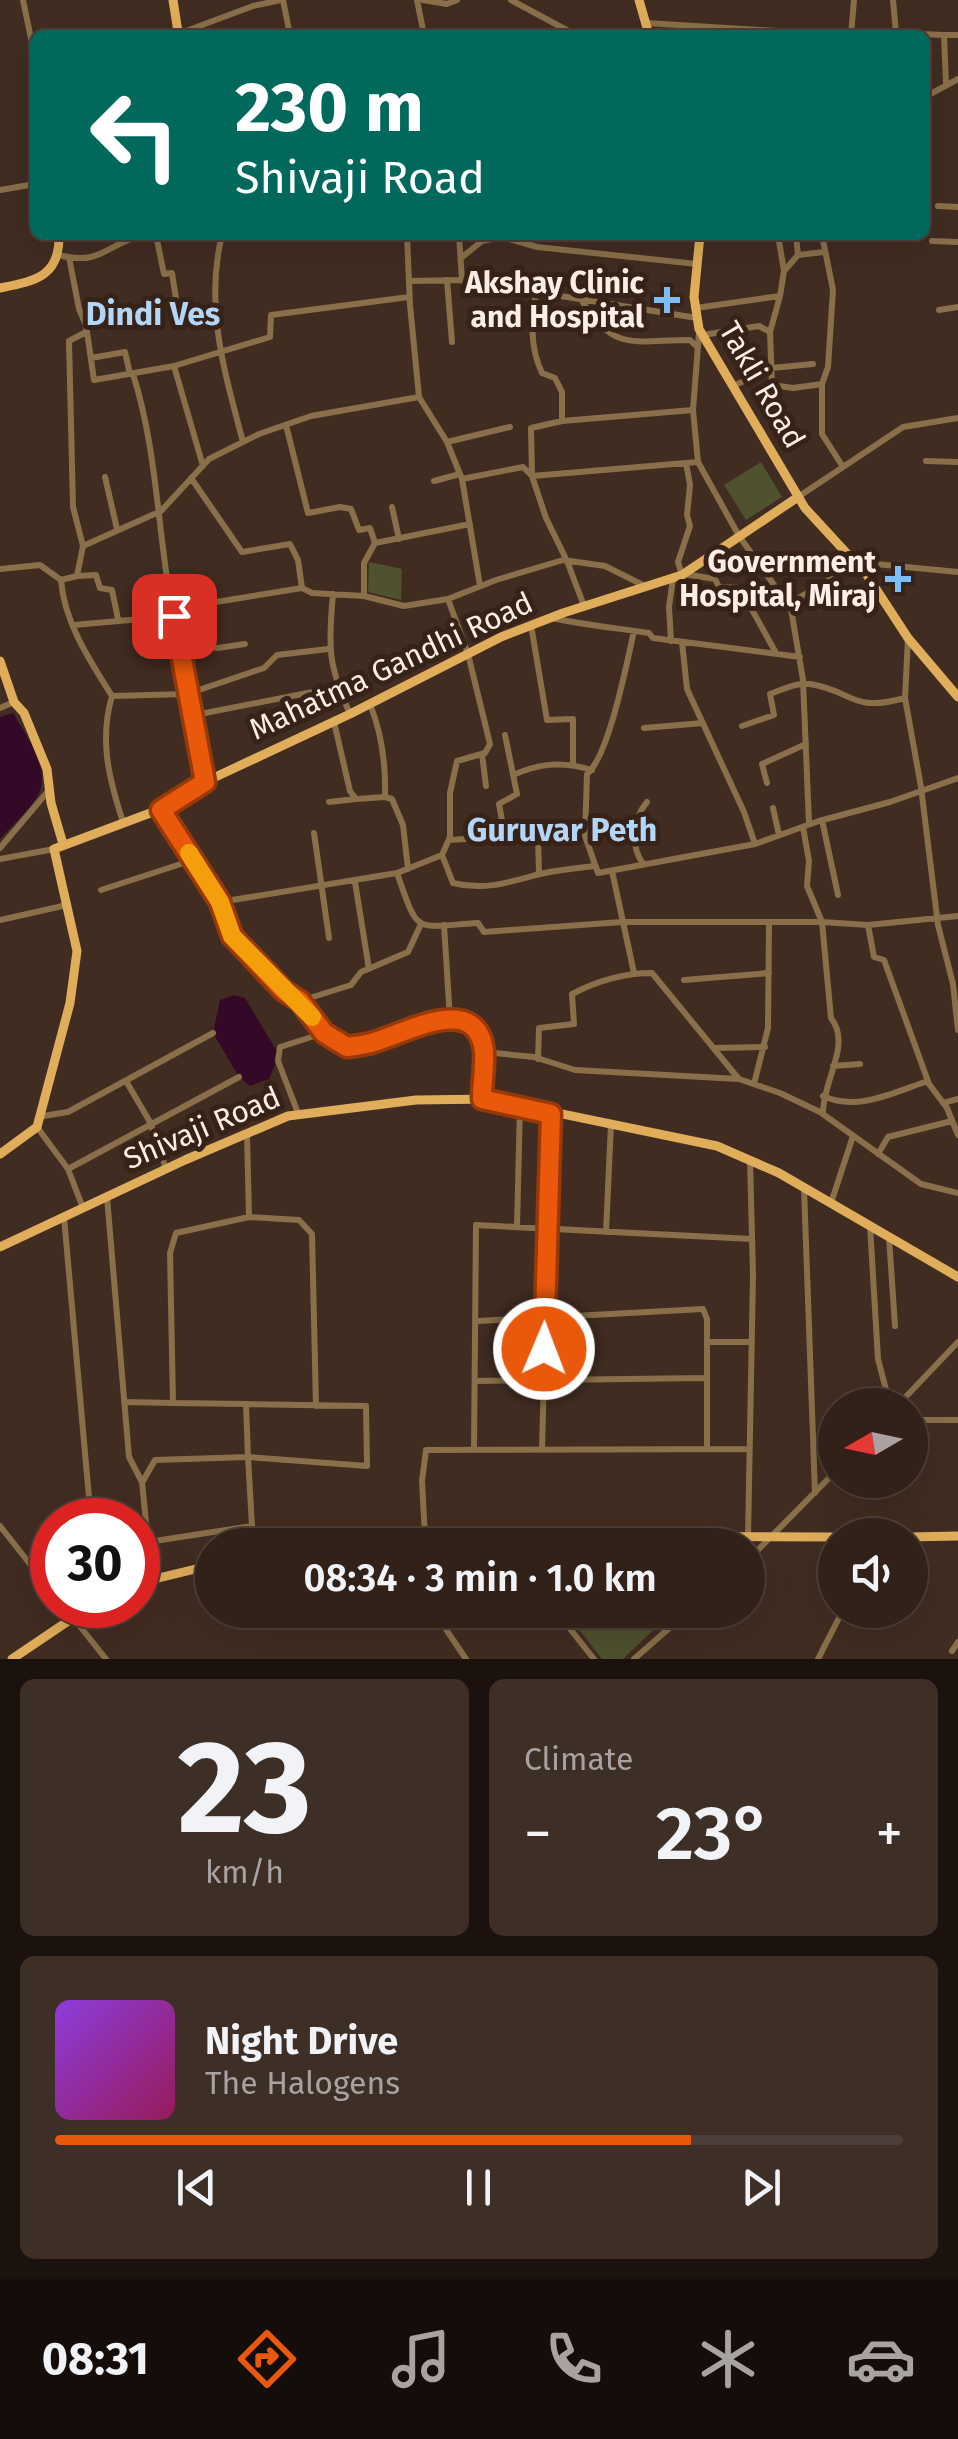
<!DOCTYPE html>
<meta charset="utf-8">
<style>
:root{--surface:#312119;--page:#3d2e26;--text:#f1f3f6;--muted:#a8a3a2;--line:#4c3e38;--accent:#ea580c}
body{margin:0;font-family:"Fira Sans",sans-serif;background:var(--page);color:var(--text);height:100vh;display:flex;flex-direction:column;font-size:38px;white-space:nowrap}
*{box-sizing:border-box;margin:0}
p{font-size:32px;color:var(--muted)}
.icon{flex:none;width:55px;height:55px;fill:none;stroke:currentColor;stroke-width:2;stroke-linecap:round;stroke-linejoin:round}
.map{position:relative;height:1659px;overflow:hidden}
.panel{display:flex;flex-direction:column;gap:20px;padding:20px;background:#1b120e;flex:1}
.panel>*{flex:none}
.banner{position:absolute;left:30px;top:30px;width:900px;height:210px;border-radius:15px;box-shadow:0 10px 40px #0002,0 0 0 2px var(--line);background:#00695c;color:#fff;overflow:hidden}
.needle{width:65px;rotate:261deg}
.fabs{position:absolute;left:818px;top:1388px;display:grid;gap:20px}
.fabs a{display:grid;place-items:center;width:110px;height:110px;border-radius:50%;background:var(--surface);box-shadow:0 10px 40px #0002,0 0 0 2px var(--line);font-size:50px}
.speed{position:absolute;left:30px;top:1498px;display:flex;gap:20px;font-size:50px;font-weight:700;text-align:center}
.speed>*{display:grid;place-content:center;width:130px;height:130px;border-radius:50%;background:var(--surface);box-shadow:0 10px 40px #0002,0 0 0 2px var(--line);line-height:1}
.speed .limit{border:15px solid #d22;background:#fff;color:#111}
.pin{position:absolute;display:grid;place-items:center;width:85px;height:85px;color:#fff;margin:-42px;border-radius:20px;box-shadow:0 5px 15px #0006}
.me{position:absolute;width:110px;margin:-55px;rotate:1deg;stroke-linejoin:round;filter:drop-shadow(0 0 8px #0008)}
.turn{display:flex;align-items:center;gap:35px;height:210px;padding:0 40px;font-size:45px}
.turn .icon{width:130px;height:130px;stroke-width:2.5}
.turn b{display:block;font-size:70px;line-height:85px}
.big{font-size:75px;font-weight:600;line-height:1.1}
.panel .widget{flex:1;display:flex;flex-direction:column;justify-content:center;gap:15px;min-width:0;padding:0 35px;border-radius:15px;background:var(--page)}
.panel .dial{align-items:center;gap:0}
.dial b{font-size:130px;line-height:1}
.song{display:flex;align-items:center;gap:30px}
.cover{width:120px;height:120px;border-radius:15px;background:linear-gradient(135deg,hsl(270 70% 55%),hsl(330 70% 35%))}
.played{height:10px;border-radius:5px;background:linear-gradient(90deg,var(--accent) 75%,var(--line) 75%)}
.keys{display:flex;justify-content:space-around;direction:ltr}
.heat{display:flex;justify-content:space-between;align-items:center;font-size:55px;direction:ltr}
.panel .tiles{flex:1;display:grid;gap:20px;grid-template-columns:1fr 1fr}
.widget:last-child{grid-column:span 2}
.trip{position:absolute;left:195px;top:1528px;width:570px;height:100px;border-radius:50px;background:var(--surface);box-shadow:0 10px 40px #0002,0 0 0 2px var(--line);font-weight:600;line-height:100px;text-align:center}
.tabs{display:flex;height:160px;justify-content:space-around;align-items:center;background:#140d0a;color:var(--muted)}
.tabs .icon{width:70px;height:70px}
.tabs .selected{color:var(--accent)}
.tabs b{font-size:45px;color:var(--text)}
.map>svg:first-child{display:block}
.green{fill:#50512f}
.water{fill:#340927}
.lines{fill:none;stroke-linecap:round;stroke-linejoin:round}
.minor{stroke:#89704a;stroke-width:6}
.major{stroke:#e0ad5a;stroke-width:9}
.route-casing{stroke:#983908;stroke-width:25}
.route{stroke:#ea580c;stroke-width:18}
.slow{stroke:#f59e0b;stroke-width:18}
.poi-dot{fill:#7dbef9;stroke:#372218;stroke-width:4}
.labels{text-anchor:middle;dominant-baseline:central;stroke-width:10;stroke-linejoin:round;paint-order:stroke}
.poi-label{font-size:30px;font-weight:bold;fill:#fdeee7;stroke:#372218;text-anchor:end}
.street-label{font-size:30px;fill:#fdeee7;stroke:#372218}
.neighbourhood-label{font-size:32px;font-weight:bold;fill:#b3d6f8;stroke:#372218}
</style>
<div class="map">
<svg width="958" height="1659" viewBox="0 0 958 1659">
<rect width="100%" height="100%" fill="#412c21"/>
<path class="green" d="M761,462L782,497L746,520L724,485Z
M369,562L402,569L401,600L368,592Z
M564,1610H674L623,1659H602Z"/>
<path class="water" d="M13,713C25,734 52,770 38,795C29,811 12,825 0,839V717Z
M234,995L245,998L279,1055L269,1079L250,1086L239,1077L213,1033L220,1000Z"/>
<g class="lines">
<path class="minor" d="M23,0L35,58
M283,0L290,35
M417,0L424,35
M423,0L447,4L457,0
M511,0L576,35
M893,0L896,33L944,35L946,84
M646,23L843,35
M178,34L253,6L281,0
M851,35L854,0
M944,35H958
M925,97L958,79
M0,190L35,184
M938,206L958,207
M156,235L164,274L172,273L178,312L214,309
M222,235C204,307 225,373 243,442
M407,235L410,305L419,397L447,442L462,479L480,586
M459,235L462,280
M822,235L833,290L828,367L822,384V434L843,467
M932,241L958,242
M59,255C100,266 107,245 141,235
M798,255L824,252
M69,257L79,309L86,325L94,380L174,366L270,337L271,315L409,297
M461,258L482,241L502,237L537,247L697,264
M785,270L798,255L796,235
M447,280L452,342
M409,281L462,280L697,318
M536,292C532,322 529,345 542,373L555,378L562,392V421
M582,301C614,353 635,340 690,340L698,348
M696,308L780,296L784,271L778,235
M939,310L958,307
M770,332L780,296
M703,335L759,326L770,332L772,385L793,388L822,384
M91,358L125,352L130,374
M174,366L203,466
M133,374C154,440 157,510 167,578C178,647 190,715 205,782
M733,386L772,368L813,364
M286,425L308,513L340,507L351,509L359,530L370,528L375,543L364,563V595
M447,442L510,427
M926,461L958,462
M698,462L693,410L699,333
M105,477L117,529
M191,478L242,552L290,544L298,560L302,588
M462,479L523,467L532,476L698,462L739,536L784,599L790,603L851,567
M434,481L460,474
M798,497L903,427L958,418
M392,507L399,539
M375,543L470,524
M83,546L161,511L209,459L259,434L311,416L419,397
M865,563L958,572
M0,569L40,565L61,580L77,576L83,546L73,507L69,341L86,332
M684,574L715,579L719,587L740,588L776,653
M682,575L678,562L690,526L687,515L690,485L686,463
M77,576L96,575L100,588L112,590L118,619
M61,580C64,622 90,661 112,696
M333,594C328,647 328,665 350,714
M790,603L803,680L809,824
M584,606L567,561L546,518L532,476L531,428L562,421L693,410
M173,609L302,588L312,593L364,596L404,606L448,599L496,580L563,560L605,566L645,586
M552,618C584,625 616,628 649,633L653,638L800,657
M74,625L174,616
M531,625L547,720L573,719V764
M634,631C627,662 609,756 587,774L585,836L598,873L755,844L819,821L890,802L958,778
M908,638L905,698L921,787L938,925L953,984L958,1030
M671,641L669,607L673,578
M682,642L687,689L744,812L755,844
M178,643L218,648L245,644
M112,696L187,694L264,668L277,655L328,649
M112,696C99,740 109,779 123,822
M370,704C382,734 386,764 385,797L392,799L403,825L408,869
M0,708L14,702
M190,716L338,687
M334,722L350,791L356,799L385,797
M742,726L774,715L770,694C781,690 797,682 810,684C855,691 849,713 905,698
M644,728L703,723
M482,754L486,786
M513,775C541,763 563,761 592,770
M767,783L762,764L806,744
M329,802L356,799
M773,808L779,835
M161,809L220,902L232,936L283,991L300,1001L324,1033L347,1047L371,1043L440,1018C465,1019 478,1028 484,1052L534,1057L575,1070L739,1079L780,1093L820,1112L921,1184L958,1193
M822,820L838,895
M803,827L809,861L807,886L822,922L831,1018C852,1045 823,1079 823,1113
M314,833L329,938
M505,837L499,804L517,794L505,735
M449,840L538,835L539,874
M0,848L49,790
M442,855L453,883C484,891 510,882 540,874C558,870 577,868 595,866
M0,859L54,849
M643,864C630,845 632,820 647,802
M612,871L634,973
M397,873L442,855L450,837V793L457,761L485,753L490,744L468,654L448,599
M355,882L369,969
M101,890L193,860
M220,902L397,873C419,936 413,927 478,923L484,932L622,922H822L868,925L958,916
M0,920L67,905
M444,925L450,1019
M868,925L874,957L884,960L929,1084L947,1108L958,1135
M684,980L769,973
M300,1001L351,985L361,972L408,952L421,924
M714,1048L765,1047
M538,1059L539,1028L574,1024L572,994C597,981 624,973 652,973L738,1078
M833,1066L860,1064
M126,1081L150,1122L166,1169
M754,1084L768,1028L769,923
M823,1096C858,1112 894,1092 928,1081
M482,1099L484,1052
M943,1103L958,1099
M298,1113L278,1061L280,1047L324,1033
M43,1116L68,1112L213,1033
M37,1127L68,1169L83,1208
M878,1154L888,1137L952,1121
M68,1169L239,1077
M804,1188L815,1493
M107,1197L129,1457L142,1482L148,1542L252,1526
M831,1203L853,1136
M64,1217L91,1520
M249,1217L299,1220L312,1234L316,1406
M870,1225L878,1359L890,1405
M517,1227L520,1105
M606,1232L611,1124
M889,1237L895,1326
M478,1321L703,1309L707,1319V1449
M707,1342H751
M476,1381L706,1378
M124,1402L173,1403
M246,1404L366,1406L367,1466L248,1457L246,1404L173,1403L170,1253L176,1233L249,1217L247,1134
M898,1405L958,1342
M910,1420H958
M474,1449L476,1225L752,1239
M542,1449L551,1113
M143,1481L155,1460L248,1457L252,1526L258,1545
M0,1526L52,1592
M425,1536L422,1481L426,1450L748,1449
M748,1537L753,1275L750,1160
M748,1560L835,1472
M63,1605L106,1659
M555,1610L594,1659
M439,1619L466,1659
M952,1651L958,1642
M634,1659L690,1610
M818,1659L843,1610"/>
<path class="major" d="M639,0L649,35
M172,35L178,32L173,0
M700,235L694,297L699,329L805,508L852,559
M0,288C35,281 60,277 59,235
M851 564a7 7 0 1 1 14 0a7 7 0 1 1-14 0Z
M863,569L908,638L958,697
M0,661L14,702L24,713L47,769L51,803L63,844
M0,1154L37,1127L70,1003L77,951L54,849L161,809L209,780L350,714L501,637L563,613L682,575L798,497
M0,1247L185,1160L288,1116L416,1100L490,1099L717,1146L779,1173L958,1277
M910,1537L958,1536
M301,1545L425,1536L835,1537
M138,1583L212,1565
M12,1659L92,1605"/>
</g>
<g class="lines">
<defs>
<path id="route" d="M174,616L205,782L161,810L220,902L232,936L284,991L300,1001L324,1033L347,1047C355,1046 363,1045 371,1043C402,1035 477,990 484,1051C485,1066 482,1084 482,1099L551,1114L544,1349"/>
</defs>
<use href="#route" class="route-casing"/>
<use href="#route" class="route"/>
<path class="slow" d="M189,853L220,902L232,936L312,1017"/>
</g>
<g class="poi-dot">
<path d="M662 285h10v10h10v10h-10v10h-10v-10h-10v-10h10z"/>
<path d="M893 564h10v10h10v10h-10v10h-10v-10h-10v-10h10z"/>
</g>
<g class="labels">
<g class="poi-label">
<text x="644" y="283">Akshay Clinic<tspan x="644" dy="34">and Hospital</tspan></text>
<text x="876" y="562">Government<tspan x="876" dy="34">Hospital, Miraj</tspan></text>
</g>
<g class="street-label">
<text transform="translate(762 385) rotate(60)">Takli Road</text>
<text transform="translate(391 666) rotate(-25)">Mahatma Gandhi Road</text>
<text transform="translate(202 1128) rotate(-23)">Shivaji Road</text>
</g>
<g class="neighbourhood-label">
<text x="153" y="314">Dindi Ves</text>
<text x="562" y="830">Guruvar Peth</text>
</g>
</g>
</svg>
<div class="fabs">
<a><svg class="needle" viewBox="-14 -14 28 28"><path d="M0-13l5 13h-10z" fill="#e53935"/><path d="M0 13l5-13h-10z" fill="#a8a3a2"/></svg></a>
<a><svg class="icon" aria-label="sound" viewBox="0 0 24 24"><path d="M4 9h4l5-4v14l-5-4H4zM17 9q2 3 0 6"/></svg></a>
</div>
<div class="speed"><div class="limit">30</div></div>
<div class="pin" style="left:174px;top:616px;background:#d93025"><svg class="icon" aria-label="arrive" viewBox="0 0 24 24"><path d="M6 21V4h12l-3 4 3 4H6"/></svg></div>
<svg class="me" style="left:544px;top:1349px" viewBox="-20 -20 40 40"><circle r="17" fill="#ea580c" stroke="#fff" stroke-width="3"/><path d="M0-11L8 9 0 5-8 9z" fill="#fff"/></svg>
<div class="trip">08:34 · 3 min · 1.0 km</div>
<div class="banner">
<div class="turn"><svg class="icon" aria-label="left" viewBox="0 0 24 24"><path d="M17 20v-9H6M10 6l-5 5 5 5"/></svg><div><b>230 m</b>Shivaji Road</div></div>
</div>
</div>
<section class="panel">
<div class="tiles">
<div class="widget dial"><b>23</b><p>km/h</p></div>
<div class="widget"><p>Climate</p>
<div class="heat"><a>−</a><b class="big">23°</b><a>+</a></div>
</div>
<div class="widget">
<div class="song"><i class="cover"></i><div><b>Night Drive</b><p>The Halogens</p></div></div>
<div class="played"></div>
<div class="keys"><svg class="icon" aria-label="previous" viewBox="0 0 24 24"><path d="M18 5L8 12l10 7zM5 5v14"/></svg><svg class="icon" aria-label="pause" viewBox="0 0 24 24"><path d="M8 5v14M16 5v14"/></svg><svg class="icon" aria-label="next" viewBox="0 0 24 24"><path d="M6 5l10 7-10 7zM19 5v14"/></svg></div>
</div>
</div>
</section>
<nav class="tabs">
<b>08:31</b>
<svg class="icon selected" aria-label="directions" viewBox="0 0 24 24"><path d="M12 3l9 9-9 9-9-9zM9 14v-3h6M13 9l2 2-2 2"/></svg>
<svg class="icon" aria-label="music" viewBox="0 0 24 24"><path d="M9 18V5l10-2v13"/><circle cx="6" cy="18" r="3"/><circle cx="16" cy="16" r="3"/></svg>
<svg class="icon" aria-label="phone" viewBox="0 0 24 24"><path d="M5 4h4l2 5-3 2q2 4 5 5l2-3 5 2v4C11 20 4 13 5 4z"/></svg>
<svg class="icon" aria-label="climate" viewBox="0 0 24 24"><path d="M12 3v18M4 7l16 10M4 17L20 7"/></svg>
<svg class="icon" aria-label="car" viewBox="0 0 24 24"><path d="M5 17H2v-5l4-1 3-4h7l3 4 3 1v5h-3M9 17h6M6 11h13"/><circle cx="7" cy="17" r="2"/><circle cx="17" cy="17" r="2"/></svg>
</nav>
